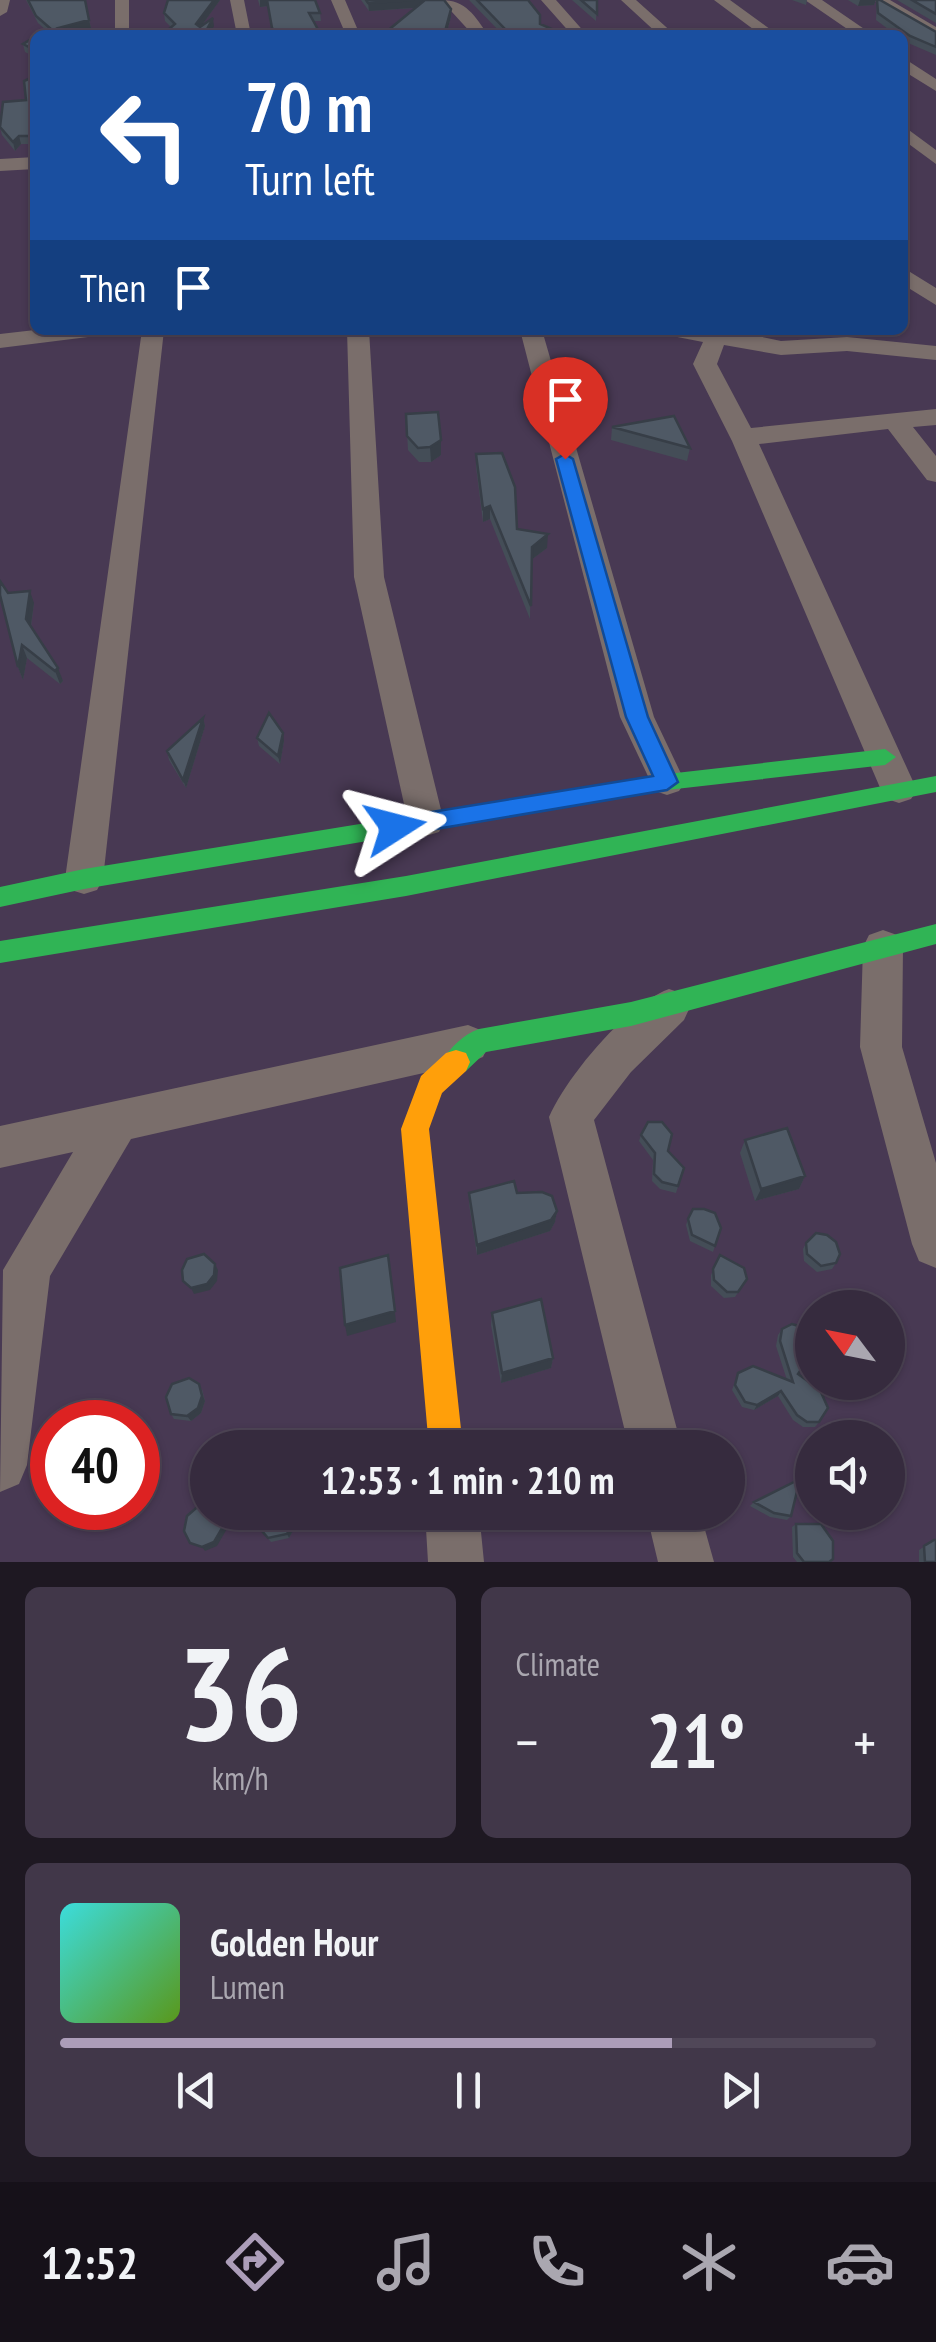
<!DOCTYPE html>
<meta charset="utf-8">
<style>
:root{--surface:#362b3e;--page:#413749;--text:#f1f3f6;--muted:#aaa7b0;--line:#504758;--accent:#ac9db9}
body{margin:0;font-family:"PT Sans Narrow",sans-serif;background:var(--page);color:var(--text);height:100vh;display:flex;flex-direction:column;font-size:38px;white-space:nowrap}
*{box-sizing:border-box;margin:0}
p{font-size:32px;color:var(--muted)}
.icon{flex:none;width:55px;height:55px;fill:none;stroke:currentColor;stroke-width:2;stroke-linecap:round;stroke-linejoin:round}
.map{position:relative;height:1562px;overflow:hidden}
.details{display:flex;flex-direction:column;gap:25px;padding:25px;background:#1e1822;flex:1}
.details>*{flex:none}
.guide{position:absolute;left:30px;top:30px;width:878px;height:305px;border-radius:15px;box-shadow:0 2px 8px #0004,0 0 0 2px var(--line);background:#1a4fa0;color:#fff;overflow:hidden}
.needle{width:65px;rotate:302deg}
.buttons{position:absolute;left:795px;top:1290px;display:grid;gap:20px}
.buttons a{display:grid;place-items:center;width:110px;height:110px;border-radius:50%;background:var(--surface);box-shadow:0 2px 8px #0004,0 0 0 2px var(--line);font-size:50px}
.speed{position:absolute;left:30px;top:1400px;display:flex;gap:20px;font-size:50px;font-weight:700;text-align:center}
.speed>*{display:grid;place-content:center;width:130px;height:130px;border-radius:50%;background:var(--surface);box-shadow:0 2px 8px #0004,0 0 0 2px var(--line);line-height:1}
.speed .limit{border:15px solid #d22;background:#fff;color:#111}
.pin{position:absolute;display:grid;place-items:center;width:85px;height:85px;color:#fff;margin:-102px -42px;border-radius:50% 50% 50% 0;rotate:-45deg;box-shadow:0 0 10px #0007}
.pin .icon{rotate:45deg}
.me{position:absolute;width:110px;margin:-55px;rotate:81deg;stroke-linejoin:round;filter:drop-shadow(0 0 8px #0008)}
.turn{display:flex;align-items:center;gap:35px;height:210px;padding:0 50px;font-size:45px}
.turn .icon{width:130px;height:130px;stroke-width:2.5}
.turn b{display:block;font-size:70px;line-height:85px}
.then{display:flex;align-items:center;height:95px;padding:0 50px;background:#0003;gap:20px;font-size:38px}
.big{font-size:75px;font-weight:700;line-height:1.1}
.details .tile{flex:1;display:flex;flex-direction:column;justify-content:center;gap:15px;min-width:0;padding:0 35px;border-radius:15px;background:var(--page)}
.details .dial{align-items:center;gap:0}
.dial b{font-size:130px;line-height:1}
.song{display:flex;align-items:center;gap:30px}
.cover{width:120px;height:120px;border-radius:15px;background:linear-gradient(135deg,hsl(180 70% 55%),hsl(90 70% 35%))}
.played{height:10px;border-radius:5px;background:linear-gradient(90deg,var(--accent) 75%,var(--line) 75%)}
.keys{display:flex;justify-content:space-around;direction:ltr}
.heat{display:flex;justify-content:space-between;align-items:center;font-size:55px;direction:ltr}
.details .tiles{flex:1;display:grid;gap:25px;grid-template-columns:1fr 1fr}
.tile:last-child{grid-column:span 2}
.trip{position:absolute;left:190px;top:1430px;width:555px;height:100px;border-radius:50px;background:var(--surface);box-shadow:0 2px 8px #0004,0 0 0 2px var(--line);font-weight:700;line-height:100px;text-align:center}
.tab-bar{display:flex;height:160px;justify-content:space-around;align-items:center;background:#161119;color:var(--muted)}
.tab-bar .icon{width:70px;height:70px}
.tab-bar .current{color:var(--accent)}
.tab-bar b{font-size:45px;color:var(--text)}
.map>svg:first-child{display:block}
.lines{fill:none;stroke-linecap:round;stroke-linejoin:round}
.street{fill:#7a6e6b;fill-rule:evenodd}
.fast{fill:#30b455;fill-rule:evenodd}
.slow{fill:#ff9f0a;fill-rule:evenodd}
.wall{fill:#444d57}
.shaded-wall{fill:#373e47}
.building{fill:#4f5965;stroke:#373e47;stroke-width:2.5}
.route{fill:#1a73e8;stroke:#114b97;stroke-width:2.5}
</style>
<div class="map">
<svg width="936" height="1562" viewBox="0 0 936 1562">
<rect width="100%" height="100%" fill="#483953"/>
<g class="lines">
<path class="street" d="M0,0H10L7,12L0,16Z
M115,0H129V35H115Z
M230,0H244L251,35H237Z
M331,0H345L360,35H346Z
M441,0C466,0 475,16 488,35H473Z
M541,0H556L587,35H572Z
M621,0H636L675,35H659Z
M714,0H730L778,35H761Z
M805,0H822L873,35H856Z
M873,0H890L936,27V37Z
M902,57L936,79V91L902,70Z
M902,125L936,150V164L902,139Z
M35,157V169L0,171V159Z
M902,267L936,288V305L902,284Z
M35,330H99L88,337L0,348V334Z
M142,330H164L103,879L97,890L84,894L71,890L65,879Z
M347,330H369L384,577L444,822L439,832L426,836L413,832L408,822L354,577Z
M520,330H542L654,717L685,782L679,791L667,795L655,791L620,717Z
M664,330H730L781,341L847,337L936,346V360L847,351L781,355L724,345L717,364L751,428L936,409V425L913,427L936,456V482L927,480L888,429L759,444L917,790L911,799L899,803L887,799L881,790L732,441L693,364L703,342L667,335Z
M883,930L897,935L903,947L902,1047L936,1163V1268L919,1261L912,1244L860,1047L863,947L869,935Z
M669,989L684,994L690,1007L684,1020L631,1072L594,1120L682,1448H629L549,1117C567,1076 627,1004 669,989Z
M468,1025L483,1031L489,1044L483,1057L468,1063L131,1139L50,1276L27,1465L19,1484L0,1492L3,1270L73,1152L0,1168V1126Z
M425,1512H479L484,1562H428Z
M646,1512H700L714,1562H658Z"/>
<path class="fast" d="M885,749L896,757L885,765L667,790L84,889L0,907V887L84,869L667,774Z
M936,776V792L406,896L0,963V941L406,876Z
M936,924V944L631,1026L486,1052L466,1071L456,1074L446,1071L442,1062C449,1048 464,1034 479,1029L631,1002Z"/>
<path class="slow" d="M456,1050L466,1053L470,1062L466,1071L442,1093L429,1129L463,1448H429L401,1129L421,1076L446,1053Z"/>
</g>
<path class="wall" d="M26,0H85L91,28L47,31L38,23Z
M168,0H220L202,25L214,26L171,27L165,21L164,13Z
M258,0H315L320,13L321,21H313L321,35H273L268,6L260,7Z
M361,0H444L451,17L446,35H386V32L415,8L369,11Z
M469,0H528L540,24L558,35H503Z
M572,0H597L596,21Z
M792,0H807L806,5Z
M848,0H876L874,5L858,6Z
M877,0L936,32V55L908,43L902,40V35H896L876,20Z
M897,0H936V23Z
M35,37V57L25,52L23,44Z
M35,76V144H21L15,151L2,135L0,128L26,100Z
M406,414L441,440V455L431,462H419L408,450Z
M612,427L690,448L687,461L611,440Z
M476,454L517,529L547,548L531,560L530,619L490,519L483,522L476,467Z
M8,593L34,603L31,627L63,681L60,684L27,658L23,680L18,667Z
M203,718L205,726L186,788L169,760L167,751Z
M257,738L284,741L280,764L259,746Z
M641,1135L668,1151L684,1168L676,1193L660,1189L652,1181L653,1160L639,1141Z
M745,1140L805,1176L799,1189L755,1201L740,1153Z
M469,1193H517L557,1211L555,1222L550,1231L477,1255L469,1204Z
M688,1219L721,1228L713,1252L690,1241L686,1225Z
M806,1243L836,1263L832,1269L817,1272L804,1261L803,1249Z
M720,1255L747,1279L735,1297L724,1298L711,1286V1275Z
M492,1313L553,1358L551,1368L501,1383L491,1325Z
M782,1329L798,1374L819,1422L815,1427H803L793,1420L778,1396L754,1410L742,1407L732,1390L738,1373L787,1380L776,1346L778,1335Z
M202,1389L205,1401L201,1413L191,1421L174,1419L171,1414Z
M754,1502L791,1516L787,1520L770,1517L750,1506Z
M255,1523L296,1525L289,1538L271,1542Z
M796,1524L829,1562H797L793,1557L792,1527Z
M934,1540L936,1562H919V1550Z"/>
<path class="shaded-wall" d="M214,0H220L197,32L196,24Z
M260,0H267L268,6L260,7Z
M414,0H426V7L369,11L368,3Z
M860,0H876L874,5L858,6Z
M451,9V17L446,35H444Z
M213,18L214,26L210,35L206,31Z
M89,20L91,28L62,35L58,28Z
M19,136L21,144L15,151L13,142Z
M441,440V455L431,462L430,447Z
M490,506V519L483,522V509Z
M548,534L547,548L531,560L532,547Z
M30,591L34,603L30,632L26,619Z
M22,645L27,658L23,680L18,667Z
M58,668L63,681L60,684L55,671Z
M203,718L205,726L186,788L183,780Z
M283,733L284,741L280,764L278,756Z
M805,1176L799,1189L755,1201L761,1189Z
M557,1211L555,1222L550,1231L477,1255V1245Z
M215,1264L218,1270L217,1281L210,1290L194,1294L191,1288Z
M390,1267L396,1322L347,1336L345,1325Z
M553,1358L551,1368L501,1383L502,1373Z
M199,1384L205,1401L201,1413L191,1421L187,1416Z
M781,1391L778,1396L754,1410L757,1405Z
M220,1512L228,1527L217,1546L205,1551L202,1547Z
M294,1512H296V1525L289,1538L287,1534Z
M552,1512H574L523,1529L524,1521Z"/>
<path class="building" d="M28,0H85L89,20L58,28L66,35H39L51,29L36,16Z
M168,0H214L196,24L200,27L213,18L206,31L212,35H162L175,24L164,13Z
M267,0H315L320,13H309L321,35H281L272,28Z
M366,0H414L368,3Z
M425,0H444L451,9L444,35H387L386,32Z
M477,0H528L540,15V24L552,29L558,35H509L505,29Z
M581,0H597V14Z
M877,0H880L936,32V47L910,36L878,13Z
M912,0H936V14Z
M35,37V50L23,44Z
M35,76V136H19L13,142L0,127L3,102L26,100L24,81Z
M438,412L441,440L430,447L418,448L407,436L406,414Z
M674,416L690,448L612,427Z
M502,453L515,487L517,529L548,534L532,547L531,606L490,506L483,509L476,454Z
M0,581L8,593L30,591L26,619L58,668L55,671L22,645L18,667L0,595Z
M269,713L283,733L278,756L257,738Z
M203,718L183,780L167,751Z
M648,1122H662L672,1134L668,1151L684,1168L678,1186L662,1182L654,1174L655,1153L641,1135Z
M787,1128L805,1176L761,1189L745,1140Z
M514,1181L517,1193L542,1192L552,1196L557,1211L551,1220L477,1245L469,1193Z
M693,1209H704L715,1213L721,1228L715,1246L692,1235L688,1219Z
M816,1233L827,1235L836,1242L840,1254L836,1263L821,1266L807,1254L806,1243Z
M204,1254L215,1264L214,1275L207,1284L191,1288L183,1281L182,1270L187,1259Z
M388,1255L395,1311L345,1325L340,1268Z
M720,1255L744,1268L747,1279L738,1292H727L714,1280L713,1269Z
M541,1299L553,1358L502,1373L492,1313Z
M792,1324L808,1329L812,1337V1354L798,1374L820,1390L828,1408L819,1422H807L797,1415L781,1391L757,1405L745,1402L735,1385L738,1373L753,1366L793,1382L780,1341L782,1329Z
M189,1378L199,1384L202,1396L198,1408L187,1416L171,1414L166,1397L172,1384Z
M565,1436L568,1448H527Z
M800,1479L791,1516L774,1513L754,1502Z
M203,1502L208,1503V1512H220L225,1523L214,1542L202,1547L190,1543L184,1531L187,1516Z
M259,1512H294V1522L287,1534L268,1538L255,1523Z
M523,1512H552L524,1521Z
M796,1524H821L833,1541V1559L829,1562H804L797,1553Z
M934,1540H936V1562H925L924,1546Z"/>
<path class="route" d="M565,454L573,459L648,717L678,782L667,790L395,836L387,833L383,827L387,821L395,818L653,776L626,717L556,459Z"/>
</svg>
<div class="buttons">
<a><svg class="needle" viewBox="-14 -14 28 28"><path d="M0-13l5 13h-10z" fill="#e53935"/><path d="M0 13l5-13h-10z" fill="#aaa7b0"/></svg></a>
<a><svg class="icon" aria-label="sound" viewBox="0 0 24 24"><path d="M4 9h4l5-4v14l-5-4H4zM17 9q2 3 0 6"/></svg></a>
</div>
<div class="speed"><div class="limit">40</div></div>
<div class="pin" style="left:565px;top:459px;background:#d93025"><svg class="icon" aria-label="arrive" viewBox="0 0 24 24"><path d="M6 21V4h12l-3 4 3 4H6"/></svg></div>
<svg class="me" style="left:395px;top:827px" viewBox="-20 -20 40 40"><path d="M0-17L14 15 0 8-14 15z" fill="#1a73e8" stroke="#fff" stroke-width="4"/></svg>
<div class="trip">12:53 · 1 min · 210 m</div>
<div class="guide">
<div class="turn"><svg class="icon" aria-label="left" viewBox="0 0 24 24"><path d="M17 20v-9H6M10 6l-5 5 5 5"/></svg><div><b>70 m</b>Turn left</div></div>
<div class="then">Then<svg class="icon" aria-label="arrive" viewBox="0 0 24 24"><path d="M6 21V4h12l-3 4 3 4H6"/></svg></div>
</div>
</div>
<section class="details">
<div class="tiles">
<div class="tile dial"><b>36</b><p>km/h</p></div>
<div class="tile"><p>Climate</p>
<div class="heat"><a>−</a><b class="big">21°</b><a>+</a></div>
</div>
<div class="tile">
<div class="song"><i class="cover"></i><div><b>Golden Hour</b><p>Lumen</p></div></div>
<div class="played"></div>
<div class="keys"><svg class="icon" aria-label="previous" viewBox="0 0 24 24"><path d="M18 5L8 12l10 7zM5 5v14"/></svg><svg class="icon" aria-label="pause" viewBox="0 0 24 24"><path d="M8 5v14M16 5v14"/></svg><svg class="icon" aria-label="next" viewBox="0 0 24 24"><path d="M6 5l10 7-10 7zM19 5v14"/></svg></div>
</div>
</div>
</section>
<nav class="tab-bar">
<b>12:52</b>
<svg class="icon current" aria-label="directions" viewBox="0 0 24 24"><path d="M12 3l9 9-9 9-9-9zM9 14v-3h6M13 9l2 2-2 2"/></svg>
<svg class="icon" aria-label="music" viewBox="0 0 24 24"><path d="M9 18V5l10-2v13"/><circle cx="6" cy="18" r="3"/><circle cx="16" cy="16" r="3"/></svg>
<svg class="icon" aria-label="phone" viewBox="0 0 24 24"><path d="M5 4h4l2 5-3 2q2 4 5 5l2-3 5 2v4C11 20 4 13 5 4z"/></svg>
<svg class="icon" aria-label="climate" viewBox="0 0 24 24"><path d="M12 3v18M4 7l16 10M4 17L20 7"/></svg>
<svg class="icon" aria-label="car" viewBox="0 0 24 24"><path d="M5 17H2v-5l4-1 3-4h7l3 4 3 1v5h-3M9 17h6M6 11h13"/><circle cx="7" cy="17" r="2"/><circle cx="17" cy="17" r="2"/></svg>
</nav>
